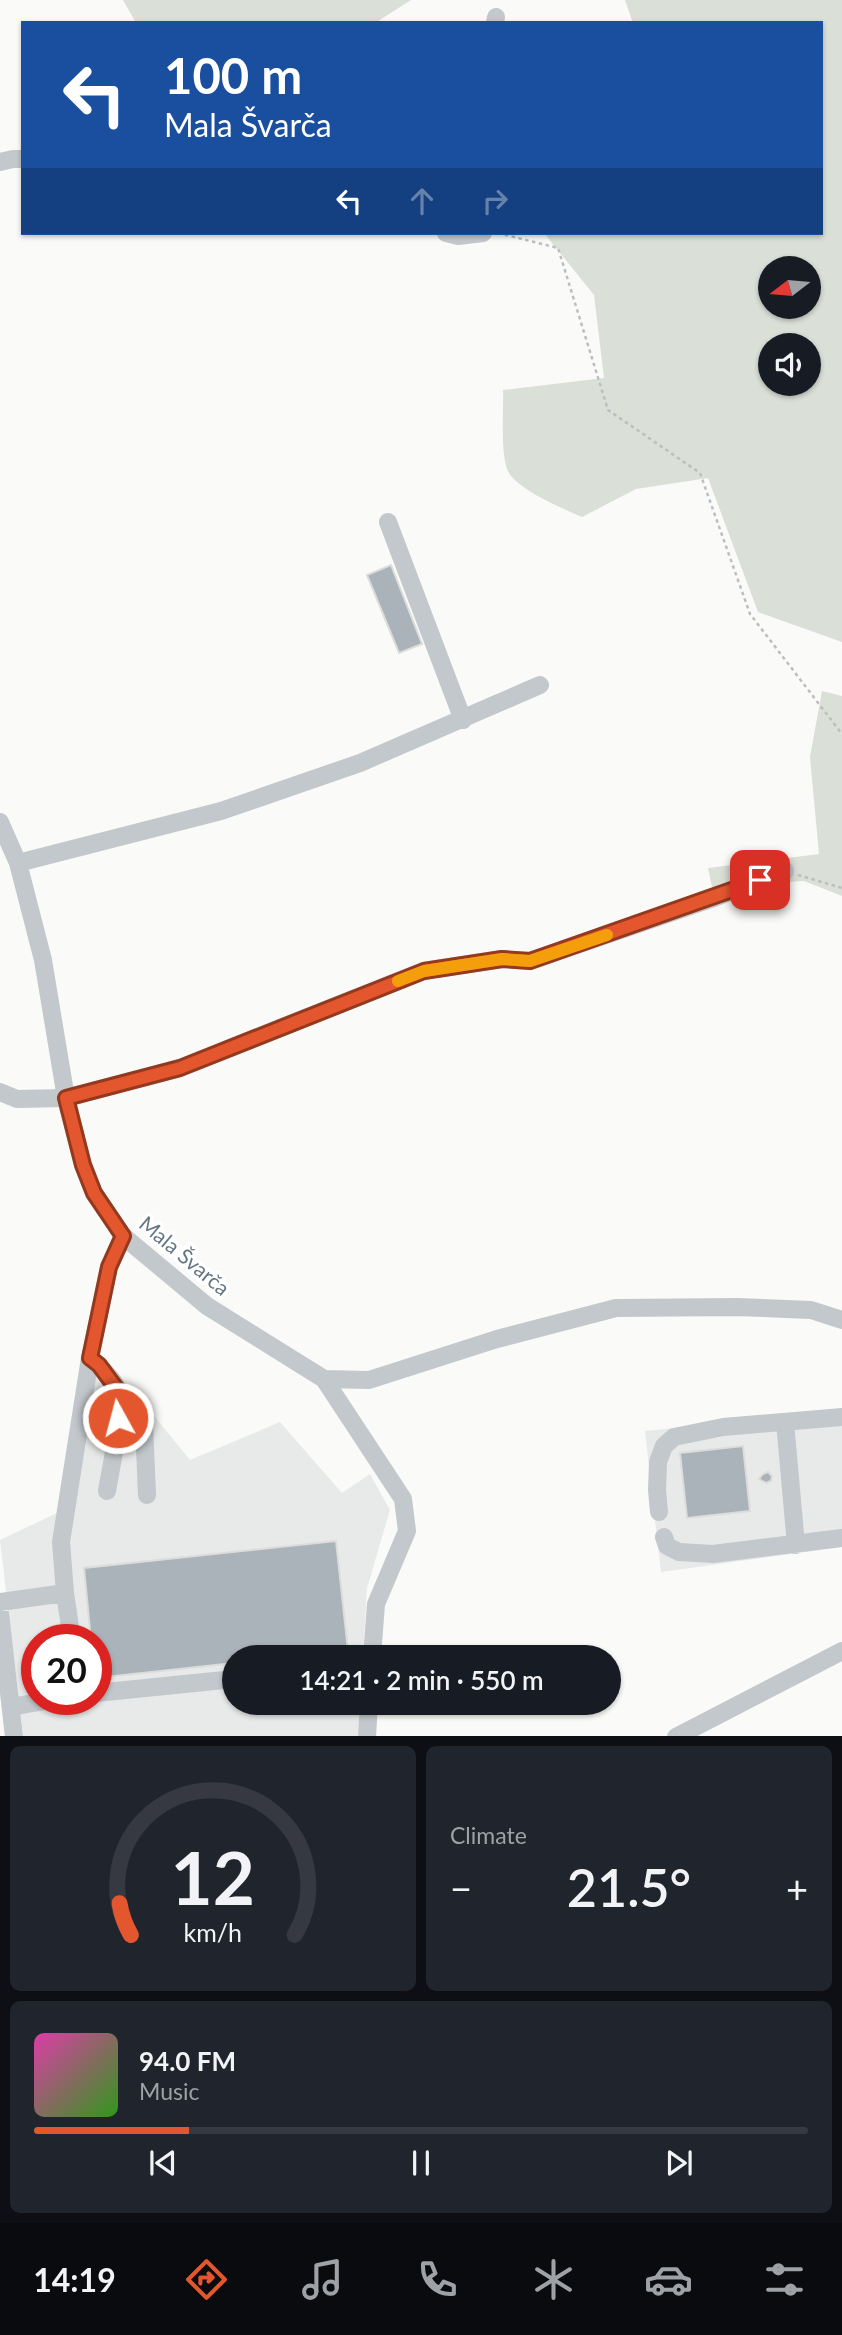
<!DOCTYPE html>
<meta charset="utf-8">
<style>
:root{--surface:#171b24;--page:#20242c;--text:#f1f3f6;--muted:#9ea1a6;--line:#363941;--accent:#e4572e}
body{margin:0;font-family:Lato,sans-serif;background:var(--page);color:var(--text);height:100vh;display:flex;flex-direction:column;font-size:26px;white-space:nowrap}
*{box-sizing:border-box;margin:0}
p{font-size:23px;color:var(--muted)}
.icon{flex:none;width:38px;height:38px;fill:none;stroke:currentColor;stroke-width:2;stroke-linecap:round;stroke-linejoin:round}
.map{position:relative;height:1736px;overflow:hidden}
.details{display:flex;flex-direction:column;gap:10px;padding:10px;background:#0d0f14;flex:1}
.details>*{flex:none}
.top-card{position:absolute;left:21px;top:21px;width:802px;height:214px;border-radius:0px;box-shadow:0 2px 5px #0004;background:#1a4fa0;color:#fff;overflow:hidden}
.needle{width:46px;rotate:254deg}
.tools{position:absolute;left:758px;top:256px;display:grid;gap:14px}
.tools a{display:grid;place-items:center;width:63px;height:63px;border-radius:50%;background:var(--surface);box-shadow:0 2px 5px #0004;font-size:35px}
.speed{position:absolute;left:21px;top:1624px;display:flex;gap:14px;font-size:35px;font-weight:700;text-align:center}
.speed>*{display:grid;place-content:center;width:91px;height:91px;border-radius:50%;background:var(--surface);box-shadow:0 2px 5px #0004;line-height:1}
.speed .limit{border:10px solid #d22;background:#fff;color:#111}
.pin{position:absolute;display:grid;place-items:center;width:60px;height:60px;color:#fff;margin:-30px;border-radius:14px;box-shadow:0 4px 10px #0006}
.me{position:absolute;width:77px;margin:-38px;rotate:353deg;stroke-linejoin:round;filter:drop-shadow(0 0 5px #0008)}
.turn{display:flex;align-items:center;gap:24px;height:147px;padding:0 28px;font-size:32px}
.turn .icon{width:91px;height:91px;stroke-width:2.5}
.turn b{display:block;font-size:49px;line-height:60px}
.lanes{display:flex;align-items:center;height:66px;padding:0 28px;background:#0003;justify-content:center;gap:35px;direction:ltr}
.lanes .off{opacity:.35}
.big{font-size:52px;font-weight:600;line-height:1.1}
.details .tile{flex:1;display:flex;flex-direction:column;justify-content:center;gap:10px;min-width:0;padding:0 24px;border-radius:10px;background:var(--page)}
.details .dial{align-items:center;gap:0}
.dial svg{height:182px;overflow:visible;fill:none;stroke:var(--line);stroke-width:7;stroke-linecap:round;text-anchor:middle}
.dial text{fill:var(--text);stroke:none}
.song{display:flex;align-items:center;gap:21px}
.cover{width:84px;height:84px;border-radius:10px;background:linear-gradient(135deg,hsl(320 70% 55%),hsl(110 70% 35%))}
.played{height:7px;border-radius:4px;background:linear-gradient(90deg,var(--accent) 20%,var(--line) 20%)}
.keys{display:flex;justify-content:space-around;direction:ltr}
.heat{display:flex;justify-content:space-between;align-items:center;font-size:38px;direction:ltr}
.details .tiles{flex:1;display:grid;gap:10px;grid-template-columns:1fr 1fr}
.tile:last-child{grid-column:span 2}
.trip{position:absolute;left:222px;top:1645px;width:399px;height:70px;border-radius:35px;background:var(--surface);box-shadow:0 2px 5px #0004;font-weight:600;line-height:70px;text-align:center}
.tabs{display:flex;height:112px;justify-content:space-around;align-items:center;background:#090b0e;color:var(--muted)}
.tabs .icon{width:49px;height:49px}
.tabs .selected{color:var(--accent)}
.tabs b{font-size:32px;color:var(--text)}
.map>svg:first-child{display:block}
.built{fill:#e8e9e9;fill-rule:evenodd}
.green{fill:#dadfd7;fill-rule:evenodd}
.building{fill:#aab3b9;stroke:#dcdcda;stroke-width:2}
.lines{fill:none;stroke-linecap:round;stroke-linejoin:round}
.path{stroke:#bbbfc2;stroke-width:2.5;stroke-dasharray:3.5 3.5;stroke-linecap:butt}
.minor{stroke:#c3c8cc;stroke-width:18}
.route-casing{stroke:#94391e;stroke-width:18}
.route{stroke:#e4572e;stroke-width:12}
.slow{stroke:#f59e0b;stroke-width:12}
.labels{text-anchor:middle;dominant-baseline:central;stroke-width:7;stroke-linejoin:round;paint-order:stroke}
.street-label{font-size:21px;fill:#657683;stroke:#fff}
</style>
<div class="map">
<svg width="842" height="1737" viewBox="0 0 842 1737">
<rect width="100%" height="100%" fill="#fafaf8"/>
<path class="built" d="M87,1344L142,1401L190,1460L280,1422L342,1493L370,1474L390,1510L367,1588L363,1657H234V1703H361L359,1736H23L0,1540L59,1512ZM37,1640H96V1699H37Z
M842,1411V1547L661,1572L645,1431Z"/>
<path class="green" d="M123,0H411L375,23H136Z
M625,0H842V642L758,612L708,478L636,489L582,517C560,507 527,494 511,476C499,463 504,409 503,390L604,378L594,295L544,233H821V23H633ZM770,268H808V306H770ZM770,345H808V383H770Z
M822,691L842,696V896L804,881L712,887L708,868L819,854L810,757Z"/>
<path class="building" d="M391,565L422,644L399,653L367,575Z
M743,1446L750,1511L687,1518L680,1453Z
M768,1472L772,1476L771,1481L766,1483L759,1479L763,1474Z
M336,1541L348,1651L286,1657H234V1663L96,1678V1640H91L84,1568Z"/>
<g class="lines">
<path class="path" d="M498,233L558,248L608,410L700,473L750,614L842,734
M798,875L842,888"/>
<path class="minor" d="M495,23L496,17
M0,162L13,159H23
M446,233L458,236L483,233
M388,522L463,720
M0,822L18,863L43,960L66,1098L83,1165L94,1193L123,1236L207,1306L324,1379L403,1499L407,1531L376,1604L372,1657
M18,863L221,811L360,763L540,685
M0,1092L17,1099L66,1098L180,1068L423,971L502,959L530,961L711,899L785,871
M90,1358C98,1364 116,1382 119,1392C124,1406 110,1473 107,1491
M324,1379L369,1380L497,1339L616,1308L737,1307L811,1310L842,1320
M119,1392L131,1404L144,1424L147,1495
M785,1422L796,1545
M659,1512L657,1490L658,1462L664,1446L674,1437L723,1427L842,1417
M664,1537L667,1546L679,1552L713,1554L842,1538
M0,1602L65,1593
M0,1613L14,1737
M72,1640L65,1593L61,1542L90,1358L109,1267L123,1236
M96,1693L234,1679
M11,1707L55,1699
M367,1737L369,1703
M676,1737L842,1651"/>
</g>
<g class="lines">
<defs>
<path id="route" d="M118,1418L119,1392L99,1365L90,1358L109,1267L123,1236L94,1193L83,1165L66,1098L180,1068L424,971L502,959L530,961L760,880"/>
</defs>
<use href="#route" class="route-casing"/>
<use href="#route" class="route"/>
<path class="slow" d="M398,981L424,971L502,959L530,961L607,935"/>
</g>
<g class="labels">
<g class="street-label">
<text transform="translate(185 1255) rotate(40)">Mala Švarča</text>
</g>
</g>
</svg>
<div class="tools">
<a><svg class="needle" viewBox="-14 -14 28 28"><path d="M0-13l5 13h-10z" fill="#e53935"/><path d="M0 13l5-13h-10z" fill="#9ea1a6"/></svg></a>
<a><svg class="icon" aria-label="sound" viewBox="0 0 24 24"><path d="M4 9h4l5-4v14l-5-4H4zM17 9q2 3 0 6"/></svg></a>
</div>
<div class="speed"><div class="limit">20</div></div>
<div class="pin" style="left:760px;top:880px;background:#d93025"><svg class="icon" aria-label="arrive" viewBox="0 0 24 24"><path d="M6 21V4h12l-3 4 3 4H6"/></svg></div>
<svg class="me" style="left:118px;top:1418px" viewBox="-20 -20 40 40"><circle r="17" fill="#e4572e" stroke="#fff" stroke-width="3"/><path d="M0-11L8 9 0 5-8 9z" fill="#fff"/></svg>
<div class="trip">14:21 · 2 min · 550 m</div>
<div class="top-card">
<div class="turn"><svg class="icon" aria-label="left" viewBox="0 0 24 24"><path d="M17 20v-9H6M10 6l-5 5 5 5"/></svg><div><b>100 m</b>Mala Švarča</div></div>
<div class="lanes"><svg class="icon" aria-label="left" viewBox="0 0 24 24"><path d="M17 20v-9H6M10 6l-5 5 5 5"/></svg><svg class="icon off" aria-label="ahead" viewBox="0 0 24 24"><path d="M12 20V5M6 11l6-6 6 6"/></svg><svg class="icon off" aria-label="right" viewBox="0 0 24 24"><path d="M7 20v-9h11M14 6l5 5-5 5"/></svg></div>
</div>
</div>
<section class="details">
<div class="tiles">
<div class="tile dial"><svg viewBox="0 0 100 80">
<path d="M14 69A42 42 0 1 1 86 69"/>
<path d="M14 69A42 42 0 0 1 9 55" stroke="#e4572e"/>
<text x="50" y="56" font-size="32" font-weight="700">12</text>
<text x="50" y="72" font-size="11">km/h</text>
</svg></div>
<div class="tile"><p>Climate</p>
<div class="heat"><a>−</a><b class="big">21.5°</b><a>+</a></div>
</div>
<div class="tile">
<div class="song"><i class="cover"></i><div><b>94.0 FM</b><p>Music</p></div></div>
<div class="played"></div>
<div class="keys"><svg class="icon" aria-label="previous" viewBox="0 0 24 24"><path d="M18 5L8 12l10 7zM5 5v14"/></svg><svg class="icon" aria-label="pause" viewBox="0 0 24 24"><path d="M8 5v14M16 5v14"/></svg><svg class="icon" aria-label="next" viewBox="0 0 24 24"><path d="M6 5l10 7-10 7zM19 5v14"/></svg></div>
</div>
</div>
</section>
<nav class="tabs">
<b>14:19</b>
<svg class="icon selected" aria-label="directions" viewBox="0 0 24 24"><path d="M12 3l9 9-9 9-9-9zM9 14v-3h6M13 9l2 2-2 2"/></svg>
<svg class="icon" aria-label="music" viewBox="0 0 24 24"><path d="M9 18V5l10-2v13"/><circle cx="6" cy="18" r="3"/><circle cx="16" cy="16" r="3"/></svg>
<svg class="icon" aria-label="phone" viewBox="0 0 24 24"><path d="M5 4h4l2 5-3 2q2 4 5 5l2-3 5 2v4C11 20 4 13 5 4z"/></svg>
<svg class="icon" aria-label="climate" viewBox="0 0 24 24"><path d="M12 3v18M4 7l16 10M4 17L20 7"/></svg>
<svg class="icon" aria-label="car" viewBox="0 0 24 24"><path d="M5 17H2v-5l4-1 3-4h7l3 4 3 1v5h-3M9 17h6M6 11h13"/><circle cx="7" cy="17" r="2"/><circle cx="17" cy="17" r="2"/></svg>
<svg class="icon" aria-label="filters" viewBox="0 0 24 24"><path d="M4 7h16M4 17h16"/><circle cx="9" cy="7" r="2"/><circle cx="15" cy="17" r="2"/></svg>
</nav>
